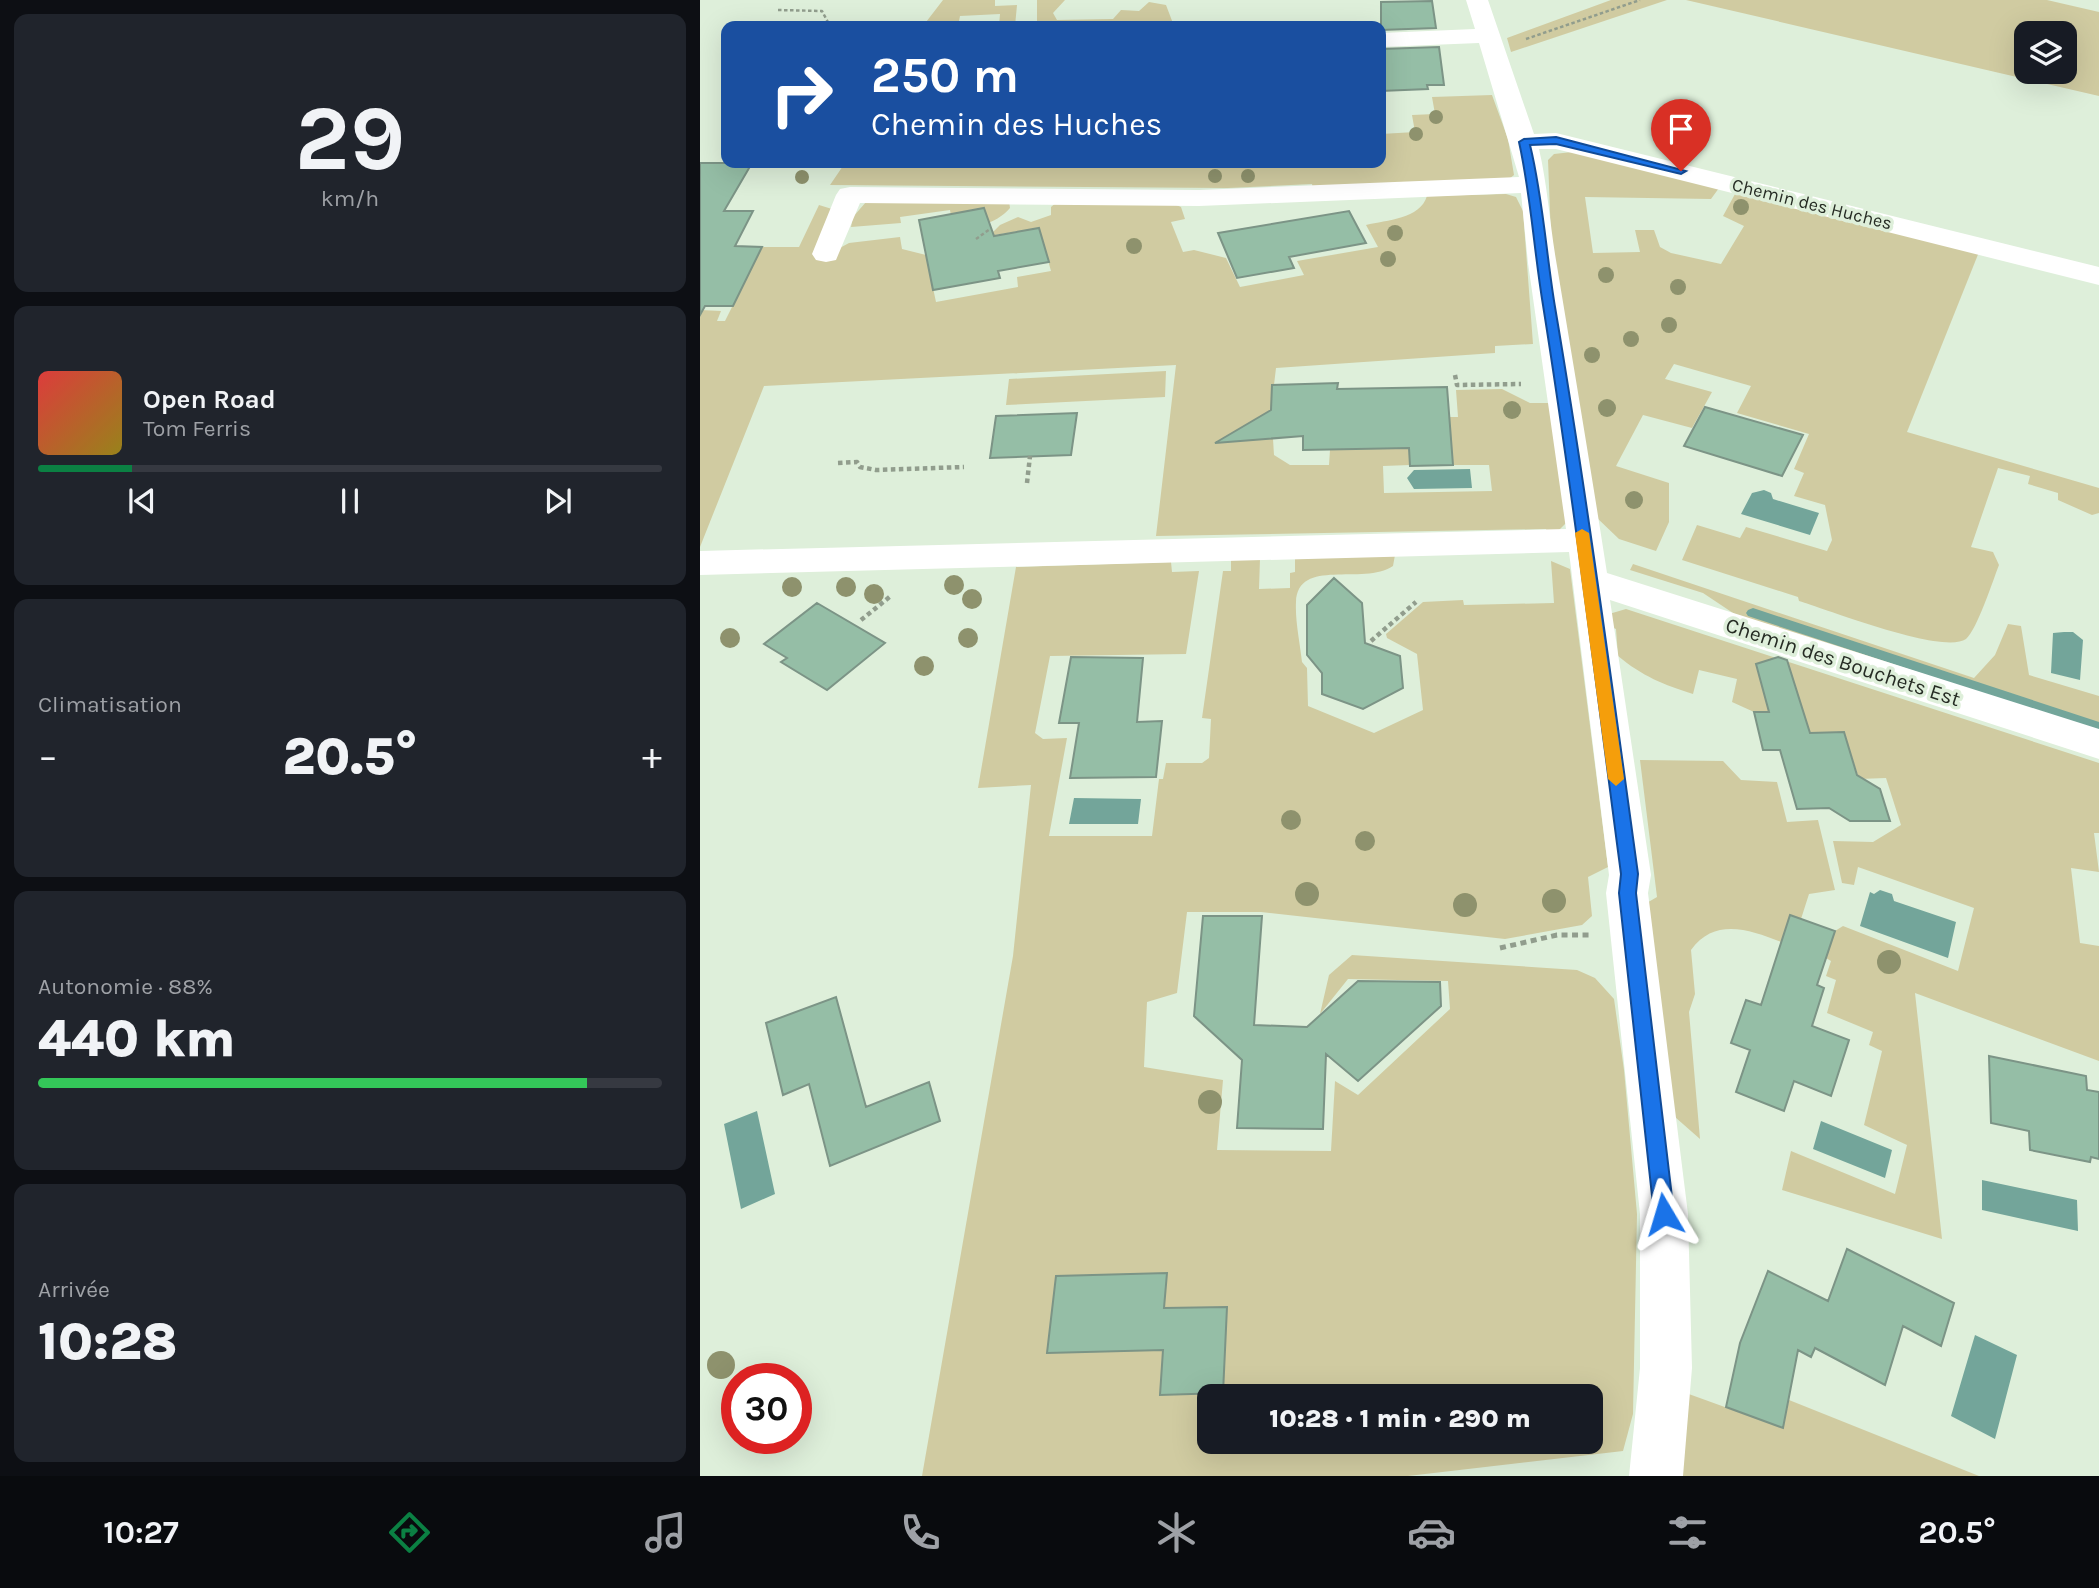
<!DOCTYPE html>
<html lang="fr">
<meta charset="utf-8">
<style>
:root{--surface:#171b24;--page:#20242c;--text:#f1f3f6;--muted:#9ea1a6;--line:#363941;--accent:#0b8043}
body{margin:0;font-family:Karla,sans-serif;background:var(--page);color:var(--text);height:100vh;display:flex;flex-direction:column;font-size:26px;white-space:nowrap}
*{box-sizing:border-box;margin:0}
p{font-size:23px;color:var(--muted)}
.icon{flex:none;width:38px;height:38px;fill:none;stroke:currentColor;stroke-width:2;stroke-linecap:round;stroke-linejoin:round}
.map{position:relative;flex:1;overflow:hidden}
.details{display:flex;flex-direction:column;gap:14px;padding:14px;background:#0d0f14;width:700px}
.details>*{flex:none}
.guide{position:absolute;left:21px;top:21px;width:665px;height:147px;border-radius:14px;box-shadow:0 7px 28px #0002;background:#1a4fa0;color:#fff;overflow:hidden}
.controls{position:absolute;left:1314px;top:21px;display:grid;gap:14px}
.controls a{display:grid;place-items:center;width:63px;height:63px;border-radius:14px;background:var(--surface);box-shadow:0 7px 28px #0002;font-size:35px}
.speed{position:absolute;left:21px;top:1363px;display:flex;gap:14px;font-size:35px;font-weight:700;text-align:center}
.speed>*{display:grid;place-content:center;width:91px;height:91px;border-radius:50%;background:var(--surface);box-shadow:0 7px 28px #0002;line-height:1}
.speed .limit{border:10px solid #d22;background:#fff;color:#111}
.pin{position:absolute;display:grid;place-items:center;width:60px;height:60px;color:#fff;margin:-72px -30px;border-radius:50% 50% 50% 0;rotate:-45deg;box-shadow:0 0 7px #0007}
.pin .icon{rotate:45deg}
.me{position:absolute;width:77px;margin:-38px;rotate:353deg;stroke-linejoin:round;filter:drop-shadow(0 0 5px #0008)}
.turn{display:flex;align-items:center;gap:24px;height:147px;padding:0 35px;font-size:32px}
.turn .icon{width:91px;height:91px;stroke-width:2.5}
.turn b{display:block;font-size:49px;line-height:60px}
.big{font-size:52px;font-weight:800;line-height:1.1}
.details .card{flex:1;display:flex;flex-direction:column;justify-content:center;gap:10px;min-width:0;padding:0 24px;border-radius:14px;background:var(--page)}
.details .dial{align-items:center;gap:0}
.dial b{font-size:91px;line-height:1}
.song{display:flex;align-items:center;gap:21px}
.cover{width:84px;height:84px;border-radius:10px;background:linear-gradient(135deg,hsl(0 70% 55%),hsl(50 70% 35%))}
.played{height:7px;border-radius:4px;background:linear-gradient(90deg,var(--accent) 15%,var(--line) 15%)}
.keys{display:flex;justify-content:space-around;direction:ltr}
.heat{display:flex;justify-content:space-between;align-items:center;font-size:38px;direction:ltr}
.charge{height:10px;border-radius:5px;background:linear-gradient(90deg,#34c759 88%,var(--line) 0)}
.trip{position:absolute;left:497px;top:1384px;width:406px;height:70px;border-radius:14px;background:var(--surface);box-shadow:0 7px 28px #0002;font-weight:800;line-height:70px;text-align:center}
.menu{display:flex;height:112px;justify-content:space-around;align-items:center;background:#090b0e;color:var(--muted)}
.menu .icon{width:49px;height:49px}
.menu .selected{color:var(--accent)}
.menu b{font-size:32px;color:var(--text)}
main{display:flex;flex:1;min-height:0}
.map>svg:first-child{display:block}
.green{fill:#d0cba1;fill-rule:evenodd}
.water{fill:#73a59a}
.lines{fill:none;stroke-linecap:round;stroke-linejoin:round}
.stream{fill:#73a59a;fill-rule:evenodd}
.building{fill:#95bea6;stroke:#7c9486;stroke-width:2}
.path-far2{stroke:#919d8d;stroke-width:2.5;stroke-dasharray:3.5 2.5;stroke-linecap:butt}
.path-far1{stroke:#919d8d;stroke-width:4.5;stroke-dasharray:4.5 3.5;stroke-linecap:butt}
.path{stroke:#919d8d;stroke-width:5;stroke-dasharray:6 4.5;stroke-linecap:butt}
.minor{fill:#fff;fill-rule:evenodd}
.tree{fill:#8e926d}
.route{fill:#1a73e8;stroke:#114b97;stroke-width:2}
.slow{fill:#f59e0b}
.labels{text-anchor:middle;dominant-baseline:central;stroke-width:7;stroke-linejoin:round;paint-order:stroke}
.far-street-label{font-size:18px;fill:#262c24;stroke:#deefda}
.street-label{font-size:21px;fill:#262c24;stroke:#deefda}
</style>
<main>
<section class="details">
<div class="card dial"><b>29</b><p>km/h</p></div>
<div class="card">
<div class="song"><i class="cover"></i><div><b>Open Road</b><p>Tom Ferris</p></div></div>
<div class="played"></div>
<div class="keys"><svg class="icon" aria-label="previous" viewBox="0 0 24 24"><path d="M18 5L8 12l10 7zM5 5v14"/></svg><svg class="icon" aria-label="pause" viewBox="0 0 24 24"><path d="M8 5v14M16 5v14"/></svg><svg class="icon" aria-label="next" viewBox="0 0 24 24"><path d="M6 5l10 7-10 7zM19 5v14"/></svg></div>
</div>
<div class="card"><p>Climatisation</p>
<div class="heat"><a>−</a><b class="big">20.5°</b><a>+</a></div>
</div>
<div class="card"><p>Autonomie · 88%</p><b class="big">440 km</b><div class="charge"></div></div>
<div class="card"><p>Arrivée</p><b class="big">10:28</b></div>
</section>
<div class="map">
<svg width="1399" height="1476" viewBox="0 0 1399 1476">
<rect width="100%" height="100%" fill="#deefda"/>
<path class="green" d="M243,0H295V6L317,5L315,26H299L300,14L260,16L258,26H223Z
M337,0H365L353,13L357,20L413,19L421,10L439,11L449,2L466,5L474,26H337Z
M911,0H967L811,52L807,38Z
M986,0H1347L1399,12V96ZM1365,33V72H1326V33Z
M792,95L808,139L814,175L809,179L613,189L612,184L528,188L130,185L145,163H463L479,167L484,163H681V134L715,132L712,115L735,114L732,97Z
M872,152L1019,188L1011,199L885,197L893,253L940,252L935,230H954L960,247L971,253L1021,264L1044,226L1023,216L1035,194L1279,252L1207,432L1399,488V513L1392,515L1358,500V493L1328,484L1330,476L1298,468L1271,547L1293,552L1299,565C1293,580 1277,630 1266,639C1243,655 1129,610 1099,601L1098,597L982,560L997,525L1040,538L1046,527L1127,551L1132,540L1125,505L1094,496L1104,473L1094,469L1109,434L1037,413L1051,386L974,364L965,379L1012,392L992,428L943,415L916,466L969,483V522L956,551L919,539L895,516L852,263L848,160L854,154Z
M806,194L816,197L823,211L833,344L795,346V353L576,368L571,410L551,422L573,439L574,455L590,465H629L630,450L681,448L731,416L710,465L683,466L684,493L792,491L789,465H753L749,417H758L756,390L802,389L830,403H850L866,523L857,532L847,534L846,529L456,536L476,365L64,386L0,547V310L21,311L17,321H25L62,247H99L119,205L132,209L136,250L149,243L200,237L202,249L226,255L236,302L318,287L317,277L351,271L339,228L289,236L300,225L318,217L331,222L351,215V207L358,201L474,204L481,207L485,219L471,222L483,252L494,250L526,258L540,287L604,275L597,261L678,247L666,225C687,220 720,219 727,196Z
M309,201L310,208C294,226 276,226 253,228L250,210L200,217L201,223L151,227L153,217L166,202Z
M466,371L465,397L306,405L309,379Z
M695,555L693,566C663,586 598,557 596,602C595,621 600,643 602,662L607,668L608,706L674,733L723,710L717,654L687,638L686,634L723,602L763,600L764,605L854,603L851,561L870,569L908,867L888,877L892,916L882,925L805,939L561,912H487L477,993L447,1002L444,1067L523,1080L517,1150L631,1151L635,1081L658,1095L750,1009L748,981L648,979L620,1014L629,975L652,955L877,970L895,978L914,999L924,1070L937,1214L933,1414L923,1451L708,1476H222L313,956L331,785L278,788L316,567L471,562L472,572L499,571L486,654L350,656L335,733L343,739L367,738L349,836H452L459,779H463L466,763H502L509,758L511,719L502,718L523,571H531V559H560L559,589L590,588V573L595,572V557ZM509,1396H891V1442H509Z
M933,564L1274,678L1295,655L1308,624L1321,626L1329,675L1399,696V732L1036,615L1003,593L930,570Z
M926,609L1399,763V833H1394L1399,872L1371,868L1380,943L1399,946V1061L1215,993L1242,1239L1082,1190L1091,1151L1195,1194L1207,1145L1164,1125L1182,1051L1169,1045L1173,1032L1127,1013L1136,980L1126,976L1131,961L1126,958L1135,931L1143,926L1258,971L1274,908L1158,867L1154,885L1142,883L1133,841L1173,842L1201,825L1186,778L1159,779L1144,732L1110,733L1102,710L1054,712L1032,702L1037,679L999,670L993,694C964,685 942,676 918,656L916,629L906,625L909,614Z
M940,760L1023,761L1041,780L1077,782L1087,822L1118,820L1135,890L1109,894L1101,919L1090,915L1081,942C1050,930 1015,917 991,950L995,994L989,1012L1000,1139L975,1117L945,904L957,897Z
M986,1393L1083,1428L1089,1400L1279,1476H982Z"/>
<path class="water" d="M770,469L772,488L714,489L707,478L714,470Z
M1064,490L1071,493L1073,499L1119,513L1110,535L1041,514L1052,493Z
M1364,632H1373L1383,640L1380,680L1351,673L1353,633Z
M374,798L441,799L438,824H369Z
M1180,890L1192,894L1194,901L1256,922L1248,958L1160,926L1170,892L1174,894Z
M57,1111L75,1194L41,1209L24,1124Z
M1121,1121L1192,1150L1185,1178L1113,1149Z
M1282,1180L1377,1200L1378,1231L1282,1210Z
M1275,1335L1317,1355L1295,1439L1251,1416Z"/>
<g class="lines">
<path class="stream" d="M1053,608L1399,722V732L1048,616L1046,613L1048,610Z"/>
</g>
<path class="building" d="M732,1L736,28L681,30V2Z
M739,47L744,85H727L728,89L681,91V49Z
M0,163H52L24,211H53L35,246L62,247L33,306H5L0,315Z
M284,208L294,236L339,228L349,262L298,271L300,278L233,290L219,220Z
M649,211L666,243L589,257L594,268L537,278L518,233Z
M638,383L637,389L747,387L753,465L710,466L709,448L603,450V436L515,443L571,410L572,385Z
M1005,407L1103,435L1082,476L984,446Z
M377,413L371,455L290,458L296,416Z
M634,578L662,603L665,643L700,656L703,688L663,709L622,694V673L607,655V605Z
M117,603L185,643L127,690L81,662L87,658L64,644Z
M371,657L443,658L437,722L462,721L456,777L370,778L379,723H359Z
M1078,657L1087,660L1110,733L1144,732L1157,775L1180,789L1190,821H1150L1129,808L1097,809L1080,750H1063L1054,712H1069L1056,664Z
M1090,915L1135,931L1117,985L1124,988L1112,1026L1149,1040L1131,1096L1094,1081L1084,1111L1036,1092L1050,1050L1031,1043L1046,1000L1061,1005Z
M503,916H562L554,1025L607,1027L658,981L740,982L741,1006L658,1081L626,1054L623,1129L537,1128L542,1060L494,1016Z
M136,997L166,1107L229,1082L240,1121L130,1166L109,1084L83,1095L66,1023Z
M1289,1056L1386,1076L1387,1090L1399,1092V1159L1391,1157L1390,1162L1330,1150L1329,1131L1291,1123Z
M1147,1249L1254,1303L1241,1346L1203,1326L1185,1385L1115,1348L1111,1357L1098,1350L1083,1428L1026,1407L1040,1343L1068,1271L1128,1301Z
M467,1273L464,1308L527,1307L523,1393L460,1395L463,1350L347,1353L356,1276Z"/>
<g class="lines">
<path class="path-far2" d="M78,10L122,11L130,26
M826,39L940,0
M276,239L290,229"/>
<path class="path-far1" d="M755,375L757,385L821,384
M138,463L157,462L160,467L176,470L264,467
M327,483L330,456
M161,620L192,595
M671,641L716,602"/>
<path class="path" d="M800,948L857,935H889"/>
<path class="minor" d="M766,0H788L834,134L856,133L1399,267V285L856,149H839C848,188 850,227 857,266C874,368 891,470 907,573L1399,729V759L910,600L951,875L948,893L988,1214L992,1368L983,1476H929L940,1368V1214L906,893L909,875L869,552L0,575V551L866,529L828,263L821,193L499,206L160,203L136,260L126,262L116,260L112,254L136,195L140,189L150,187L499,190L819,177L779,43L681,47V33L775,29Z"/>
</g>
<g class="tree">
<circle cx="736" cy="117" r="7"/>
<circle cx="716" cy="134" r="7"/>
<circle cx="515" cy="176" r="7"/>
<circle cx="548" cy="176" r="7"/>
<circle cx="102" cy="177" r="7"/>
<circle cx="1041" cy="207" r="8"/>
<circle cx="695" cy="233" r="8"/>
<circle cx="434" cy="246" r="8"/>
<circle cx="688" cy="259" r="8"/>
<circle cx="906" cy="275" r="8"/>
<circle cx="978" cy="287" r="8"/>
<circle cx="969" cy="325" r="8"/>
<circle cx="931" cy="339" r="8"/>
<circle cx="892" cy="355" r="8"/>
<circle cx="907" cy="408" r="9"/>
<circle cx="812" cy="410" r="9"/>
<circle cx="934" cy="500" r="9"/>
<circle cx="254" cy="585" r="10"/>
<circle cx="92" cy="587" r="10"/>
<circle cx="146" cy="587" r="10"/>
<circle cx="174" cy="594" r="10"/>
<circle cx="272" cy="599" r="10"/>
<circle cx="30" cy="638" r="10"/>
<circle cx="268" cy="638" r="10"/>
<circle cx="224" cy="666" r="10"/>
<circle cx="591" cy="820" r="10"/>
<circle cx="665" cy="841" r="10"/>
<circle cx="607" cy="894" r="12"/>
<circle cx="854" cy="901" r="12"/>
<circle cx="765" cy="905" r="12"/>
<circle cx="1189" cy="962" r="12"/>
<circle cx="510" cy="1102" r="12"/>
<circle cx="21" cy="1365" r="14"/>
</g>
<path class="route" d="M856,137L986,171L981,174L856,144L830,145C843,198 846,253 855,307C887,496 912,685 938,874L936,893L974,1214L972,1221L964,1224L957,1221L954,1214L919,893L921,874C896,685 873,494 843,305C834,251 831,196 819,142L824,139Z"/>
<path class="slow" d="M882,529L889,533L924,779L916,786L908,779L875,533Z"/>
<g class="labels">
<g class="far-street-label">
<text transform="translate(1112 204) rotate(14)">Chemin des Huches</text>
</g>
<g class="street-label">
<text transform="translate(1143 662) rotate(18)">Chemin des Bouchets Est</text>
</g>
</g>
</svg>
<div class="controls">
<a><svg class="icon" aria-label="layers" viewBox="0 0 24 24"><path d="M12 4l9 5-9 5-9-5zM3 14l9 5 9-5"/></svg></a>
</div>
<div class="speed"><div class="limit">30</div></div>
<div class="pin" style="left:981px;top:171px;background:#d93025"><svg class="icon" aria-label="arrive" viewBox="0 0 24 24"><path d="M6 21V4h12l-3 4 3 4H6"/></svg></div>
<svg class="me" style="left:964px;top:1214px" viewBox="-20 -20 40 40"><path d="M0-17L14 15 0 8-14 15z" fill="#1a73e8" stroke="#fff" stroke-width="4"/></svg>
<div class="trip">10:28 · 1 min · 290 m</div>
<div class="guide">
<div class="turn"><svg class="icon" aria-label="right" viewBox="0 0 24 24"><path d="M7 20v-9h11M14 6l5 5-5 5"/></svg><div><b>250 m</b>Chemin des Huches</div></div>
</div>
</div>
</main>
<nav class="menu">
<b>10:27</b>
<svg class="icon selected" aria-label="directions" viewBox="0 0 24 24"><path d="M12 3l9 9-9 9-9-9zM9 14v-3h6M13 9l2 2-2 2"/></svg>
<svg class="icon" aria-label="music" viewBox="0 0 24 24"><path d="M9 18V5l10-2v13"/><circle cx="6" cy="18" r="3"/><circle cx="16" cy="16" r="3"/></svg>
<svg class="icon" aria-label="phone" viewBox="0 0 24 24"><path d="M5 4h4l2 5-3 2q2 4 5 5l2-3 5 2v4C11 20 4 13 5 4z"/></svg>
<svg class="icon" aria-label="climate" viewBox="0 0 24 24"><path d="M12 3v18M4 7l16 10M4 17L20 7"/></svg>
<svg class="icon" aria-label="car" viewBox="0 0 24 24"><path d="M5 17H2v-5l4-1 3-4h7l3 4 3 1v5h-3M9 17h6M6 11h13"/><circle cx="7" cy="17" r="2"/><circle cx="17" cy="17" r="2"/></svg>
<svg class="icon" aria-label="filters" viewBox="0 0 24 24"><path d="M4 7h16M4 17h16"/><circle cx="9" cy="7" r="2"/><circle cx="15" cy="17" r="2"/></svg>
<b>20.5°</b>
</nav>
